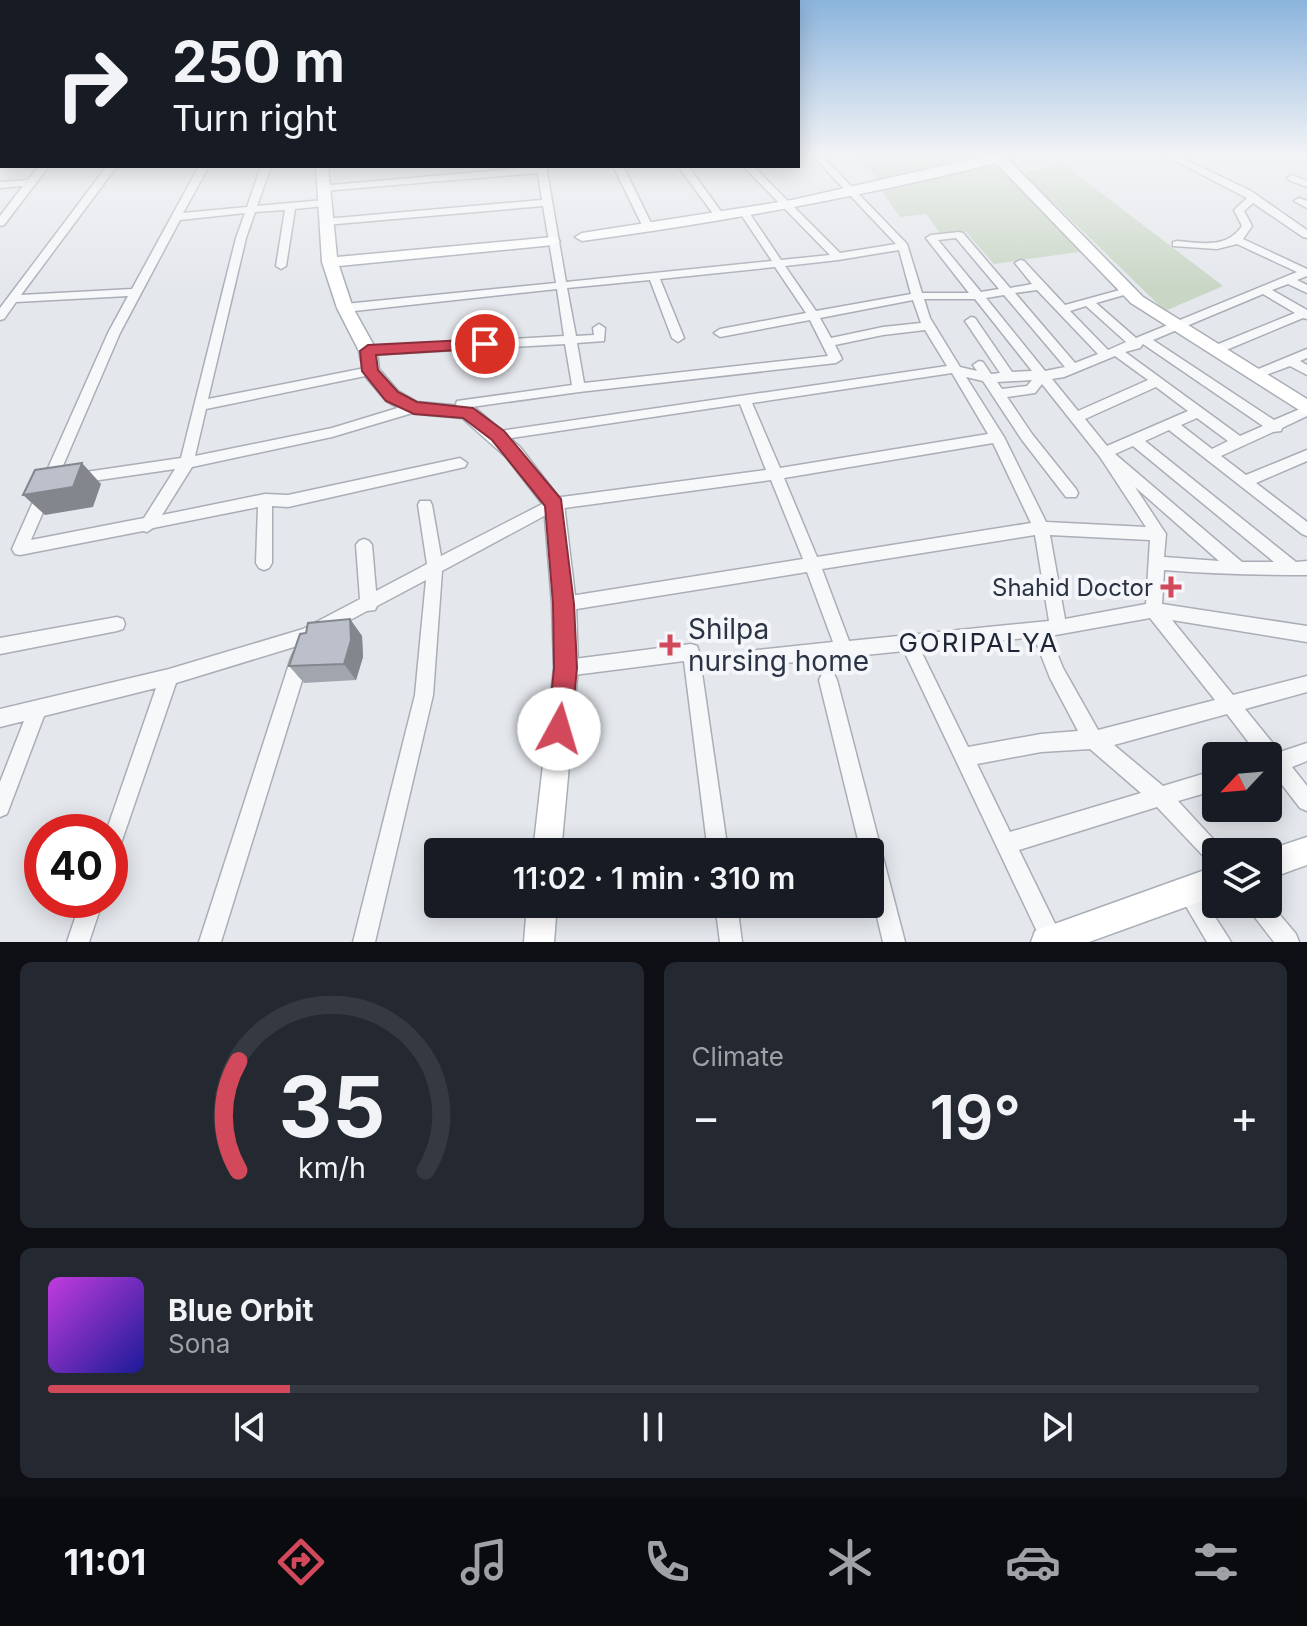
<!DOCTYPE html>
<meta charset="utf-8">
<style>
:root{--surface:#171b24;--page:#242831;--text:#f1f3f6;--muted:#9ea1a6;--line:#363941;--accent:#d1495b}
body{margin:0;font-family:Inter,sans-serif;background:var(--page);color:var(--text);height:100vh;display:flex;flex-direction:column;font-size:30px;white-space:nowrap}
*{box-sizing:border-box;margin:0}
p{font-size:26px;color:var(--muted)}
.icon{flex:none;width:44px;height:44px;fill:none;stroke:currentColor;stroke-width:2;stroke-linecap:round;stroke-linejoin:round}
.map{position:relative;height:942px;overflow:hidden}
.details{display:flex;flex-direction:column;gap:20px;padding:20px;background:#0d0f14;flex:1}
.details>*{flex:none}
.hud{position:absolute;left:0px;top:0px;width:800px;height:168px;box-shadow:0 4px 20px #0003;background:#171b24;color:var(--text);overflow:hidden}
.needle{width:52px;rotate:244deg}
.fabs{position:absolute;left:1202px;top:742px;display:grid;gap:16px}
.fabs a{display:grid;place-items:center;width:80px;height:80px;border-radius:8px;background:var(--surface);box-shadow:0 4px 20px #0003;font-size:40px}
.speed{position:absolute;left:24px;top:814px;display:flex;gap:16px;font-size:40px;font-weight:700;text-align:center}
.speed>*{display:grid;place-content:center;width:104px;height:104px;border-radius:50%;background:var(--surface);box-shadow:0 4px 20px #0003;line-height:1}
.speed .limit{border:12px solid #d22;background:#fff;color:#111}
.pin{position:absolute;display:grid;place-items:center;width:68px;height:68px;color:#fff;margin:-34px;border:4px solid #fff;border-radius:50%;box-shadow:0 2px 8px #0007}
.me{position:absolute;width:88px;margin:-44px;rotate:6deg;stroke-linejoin:round;filter:drop-shadow(0 0 6px #0008)}
.turn{display:flex;align-items:center;gap:28px;height:168px;padding:0 40px;font-size:36px}
.turn .icon{width:104px;height:104px;stroke-width:2.5}
.turn b{display:block;font-size:56px;line-height:68px}
.big{font-size:60px;font-weight:600;line-height:1.1}
.details .tile{flex:1;display:flex;flex-direction:column;justify-content:center;gap:12px;min-width:0;padding:0 28px;border-radius:12px;background:var(--page)}
.details .dial{align-items:center;gap:0}
.dial svg{height:208px;overflow:visible;fill:none;stroke:var(--line);stroke-width:7;stroke-linecap:round;text-anchor:middle}
.dial text{fill:var(--text);stroke:none}
.song{display:flex;align-items:center;gap:24px}
.cover{width:96px;height:96px;border-radius:12px;background:linear-gradient(135deg,hsl(290 70% 55%),hsl(240 70% 35%))}
.played{height:8px;border-radius:4px;background:linear-gradient(90deg,var(--accent) 20%,var(--line) 20%)}
.keys{display:flex;justify-content:space-around;direction:ltr}
.heat{display:flex;justify-content:space-between;align-items:center;font-size:44px;direction:ltr}
.details .tiles{flex:1;display:grid;gap:20px;grid-template-columns:1fr 1fr}
.tile:last-child{grid-column:span 2}
.trip{position:absolute;left:424px;top:838px;width:460px;height:80px;border-radius:8px;background:var(--surface);box-shadow:0 4px 20px #0003;font-weight:600;line-height:80px;text-align:center}
.menu{display:flex;height:128px;justify-content:space-around;align-items:center;background:#090b0e;color:var(--muted)}
.menu .icon{width:56px;height:56px}
.menu .active{color:var(--accent)}
.menu b{font-size:36px;color:var(--text)}
.map>svg:first-child{display:block}
.green{fill:#c9d6c5}
.lines{fill:none;stroke-linecap:round;stroke-linejoin:round}
.street-casing{stroke:#a9aeb7;stroke-width:3}
.secondary-casing{stroke:#a9aeb7;stroke-width:3}
.street{fill:#f7f8fa;fill-rule:evenodd}
.secondary{fill:#fff;fill-rule:evenodd}
.wall{fill:#a1a5ae}
.shaded-wall{fill:#83868d}
.building{fill:#bbc0ca;stroke:#83868d;stroke-width:2}
.route{fill:#d1495b;stroke:#882f3b;stroke-width:2}
.poi-dot{fill:#d1495b;stroke:#f4f6f9;stroke-width:3}
.labels{text-anchor:middle;dominant-baseline:central;stroke-width:8;stroke-linejoin:round;paint-order:stroke}
.poi-label{font-size:24px;fill:#2b3445;stroke:#f4f6f9;text-anchor:end}
.neighbourhood-label{font-size:26px;letter-spacing:2px;fill:#1d2536;stroke:#f4f6f9}
.near-poi-label{font-size:28px;fill:#2b3445;stroke:#f4f6f9;text-anchor:start}
</style>
<div class="map">
<svg width="1307" height="942" viewBox="0 0 1307 942">
<rect width="100%" height="100%" fill="#e4e7ec"/>
<path class="green" d="M857,155H974L881,183Z
M996,162L1085,251L994,264L966,232L941,234L926,214L900,217L881,190Z
M1063,164L1223,286L1165,311L1023,173Z"/>
<g class="lines">
<defs>
<path id="street" d="M812,155H821L907,244L922,293H969L926,238L931,235L959,232L963,233L1010,288L1032,284L1015,263L1020,260L1024,261L1065,305L1127,288L1131,289V293L1096,303L1136,338L1297,272L1237,244L1217,249L1173,246V242L1177,241C1201,243 1227,249 1242,226L1234,210L1247,198L1164,155H1176L1251,191L1307,230V238L1303,237L1253,203L1244,211L1252,226L1243,239L1307,269V276L1297,280L1307,285V293L1288,284L1272,290L1307,310V319L1303,318L1219,353H1211L1209,350L1211,347L1295,313L1263,294L1153,340L1274,420L1307,406V416L1282,428L1281,431L1273,432L1221,456L1246,475L1307,450V461L1256,483L1307,522V536L1302,534L1169,430L1145,441L1296,562L1307,561V575C1260,575 1212,574 1164,570L1162,604L1307,626V642L1172,620L1233,695L1307,676V692L1245,709L1280,752L1307,743V761L1292,767L1307,786V811L1300,808L1273,773L1268,774V756H1259L1227,714L1114,745L1163,786L1216,770V790L1178,801L1225,852H1216V865L1209,862L1157,807L1019,850L1063,940L1062,942H1042L904,651L757,666L751,664L748,658L751,652L757,650L833,642L807,572L564,611L558,609L556,604L558,599L564,597L803,559L771,480L557,509L442,571L433,695L375,942H353L415,695L426,580L377,606L375,610L367,611L307,643L176,683L117,855L110,858V832H106L156,688L44,716L7,814L0,817V782L24,721L0,727V709L169,669L303,629L360,599L356,545L359,541L364,539L369,541L372,545L376,591L427,564L418,505L420,501H430L432,505L441,556L554,498L766,470L740,404L498,440L491,435L493,432L947,366L925,330L883,335L835,345L842,359L836,363L579,392L471,407L474,412L467,417L462,415L456,404L457,401L572,385L565,344L368,355L364,354L362,351L364,348L564,336L557,289L345,312L339,308L345,304L556,283L543,206L325,225L320,222L325,219L542,200L538,173L323,191L320,190V186L546,166L566,282L772,261L740,213L745,210L748,211L781,260L830,255L743,166H753L840,253L896,244ZM956,238L999,289L981,292L938,240ZM899,250L911,294L816,311L785,266L838,260ZM775,267L806,313L720,329L714,333L720,337L810,320L828,356L584,383L577,343L604,341L605,328L599,324L593,328L594,335L576,336L567,288L650,280L672,338L678,342L684,338L660,279ZM1037,290L1098,354L1075,363L1015,293ZM1004,295L1065,367L1045,371L986,298ZM924,299H975L1032,371L1012,372L975,318L971,317L965,321L1000,373L991,374L983,362L979,361L973,365L977,371L960,367L930,318ZM913,300L921,323L883,327L831,338L820,318ZM1086,306L1126,342L1108,350L1070,311ZM1143,344L1263,426L1240,436L1125,352L1140,348ZM1115,356L1148,380L1078,411L1052,379L1064,377ZM952,373L988,434L780,468L752,403ZM966,377L983,381L1022,440L1066,497H1076L1078,493L1076,489L1032,434L1007,397L1035,393L1042,384L1100,457L1146,527L1046,522L1004,437ZM1032,380L1027,386L1002,389L997,382ZM1156,387L1188,411L1107,446L1085,419ZM1197,418L1228,441L1212,449L1181,425ZM993,443L1031,523L817,557L784,478ZM1133,446L1274,562H1242L1115,454ZM1135,487L1219,561L1164,557L1166,534ZM1035,535L1049,621L849,641L822,569ZM1050,535L1150,540L1146,604L1065,619ZM1150,618L1215,700L1098,730L1063,668L1050,636ZM1034,637L1050,678L1078,731L1041,734L968,747L920,649ZM1090,749L1141,793L1010,832L977,764L1041,752Z
M39,166H49L4,225L0,226V216L23,186L0,188V182L28,180Z
M107,166H117L21,295L132,289L199,166H209L183,213L247,207L261,166H271L257,206L324,200L329,203L324,206L295,209L286,266L281,269L276,266L285,210L255,212L246,238L208,399L370,367L376,371L370,375L206,409L195,456L332,428L414,403L420,408L419,411L332,437L192,467L162,515L265,494L288,495L460,458L467,463L465,467L288,507L272,506V563L269,568L264,570L259,568L256,563L258,507L153,528L147,532L143,531L20,555L15,554L12,549L108,333L128,296L16,302L4,319L0,320V308ZM245,213L236,238L181,458L79,473L74,474L72,478L74,482L79,483L175,469L144,518L31,540L120,333L180,220Z
M613,166H623L654,229L653,231L644,229Z
M678,166H688L725,217L723,219H717Z
M1292,175L1307,181V187L1289,180L1287,178Z
M1299,198L1307,201V208L1294,201Z
M1307,349V358L1300,361L1307,365V375L1290,366L1255,379L1249,375L1251,372Z
M117,617L123,619L125,624L123,629L117,631L0,654V638Z
M691,644L697,646L699,652L728,852H708L684,661L566,676L560,674L557,668L560,662L566,660Z
M300,650L306,652L309,658L221,942H199L291,658L294,652Z
M828,672L834,674L837,680L905,942H883L870,888V852H861L819,680L822,674Z
M1187,881L1194,884L1231,942H1207L1177,891L1180,884Z
M81,900H103L89,942H67Z
M1268,901L1296,934L1299,942H1274L1250,911L1246,904H1268Z
M715,904H737L742,942H720Z"/>
<path id="secondary" d="M990,155H1004L1143,297L1307,399V415L1131,303L996,163C860,197 722,222 582,241L575,237L582,233L792,200Z
M316,166H328L337,257L553,237L560,241L553,245L339,266L353,308L377,351L379,369L398,391L417,402L474,407L520,447L564,504L576,604L578,668L561,852H533L554,668L552,604L544,506L506,457L462,418L407,413L386,401L364,375L359,351L337,308L322,262Z
M1307,837V865L1268,879V852H1262Z
M1216,866V896L1089,942H1031L1035,931L1046,927Z
M527,904H557L554,942H524Z"/>
</defs>
<use href="#street" class="street-casing"/>
<use href="#secondary" class="secondary-casing"/>
<use href="#street" class="street"/>
<use href="#secondary" class="secondary"/>
</g>
<path class="wall" d="M350,619L362,636L363,657L356,680L304,683L289,666L306,633Z"/>
<path class="shaded-wall" d="M82,463L101,484L93,507L45,515L23,495Z
M350,619L362,636L363,657L356,680L344,664Z"/>
<path class="building" d="M82,463L73,487L23,495L35,470Z
M350,619L351,640L344,664L289,666L300,634L306,633L308,623Z"/>
<linearGradient id="sky" x2="0" y2="1"><stop stop-color="#8bb4dd"/><stop offset="0.54" stop-color="#f3f4f6"/><stop offset="1" stop-color="#f3f4f6" stop-opacity="0"/></linearGradient>
<rect width="1307" height="287" fill="url(#sky)"/>
<path class="route" d="M485,339L493,344L490,348L376,355L378,370L398,392L417,402L473,408L504,431L561,499L574,604L577,668L571,729L568,738L559,741L551,738L548,729L554,668L553,604L545,506L492,440L463,418L414,414L386,401L362,371L360,351L368,345Z"/>
<g class="poi-dot">
<path d="M1167 575h8v8h8v8h-8v8h-8v-8h-8v-8h8z"/>
<path d="M666 633h8v8h8v8h-8v8h-8v-8h-8v-8h8z"/>
</g>
<g class="labels">
<g class="poi-label">
<text x="1153" y="587">Shahid Doctor</text>
</g>
<g class="neighbourhood-label">
<text x="979" y="642">GORIPALYA</text>
</g>
<g class="near-poi-label">
<text x="688" y="629">Shilpa<tspan x="688" dy="32">nursing home</tspan></text>
</g>
</g>
</svg>
<div class="fabs">
<a><svg class="needle" viewBox="-14 -14 28 28"><path d="M0-13l5 13h-10z" fill="#e53935"/><path d="M0 13l5-13h-10z" fill="#9ea1a6"/></svg></a>
<a><svg class="icon" aria-label="layers" viewBox="0 0 24 24"><path d="M12 4l9 5-9 5-9-5zM3 14l9 5 9-5"/></svg></a>
</div>
<div class="speed"><div class="limit">40</div></div>
<div class="pin" style="left:485px;top:344px;background:#d93025"><svg class="icon" aria-label="arrive" viewBox="0 0 24 24"><path d="M6 21V4h12l-3 4 3 4H6"/></svg></div>
<svg class="me" style="left:559px;top:729px" viewBox="-20 -20 40 40"><circle r="19" fill="#fff"/><path d="M0-13L10 11 0 6-10 11z" fill="#d1495b"/></svg>
<div class="trip">11:02 · 1 min · 310 m</div>
<div class="hud">
<div class="turn"><svg class="icon" aria-label="right" viewBox="0 0 24 24"><path d="M7 20v-9h11M14 6l5 5-5 5"/></svg><div><b>250 m</b>Turn right</div></div>
</div>
</div>
<section class="details">
<div class="tiles">
<div class="tile dial"><svg viewBox="0 0 100 80">
<path d="M14 69A42 42 0 1 1 86 69"/>
<path d="M14 69A42 42 0 0 1 14 27" stroke="#d1495b"/>
<text x="50" y="56" font-size="32" font-weight="700">35</text>
<text x="50" y="72" font-size="11">km/h</text>
</svg></div>
<div class="tile"><p>Climate</p>
<div class="heat"><a>−</a><b class="big">19°</b><a>+</a></div>
</div>
<div class="tile">
<div class="song"><i class="cover"></i><div><b>Blue Orbit</b><p>Sona</p></div></div>
<div class="played"></div>
<div class="keys"><svg class="icon" aria-label="previous" viewBox="0 0 24 24"><path d="M18 5L8 12l10 7zM5 5v14"/></svg><svg class="icon" aria-label="pause" viewBox="0 0 24 24"><path d="M8 5v14M16 5v14"/></svg><svg class="icon" aria-label="next" viewBox="0 0 24 24"><path d="M6 5l10 7-10 7zM19 5v14"/></svg></div>
</div>
</div>
</section>
<nav class="menu">
<b>11:01</b>
<svg class="icon active" aria-label="directions" viewBox="0 0 24 24"><path d="M12 3l9 9-9 9-9-9zM9 14v-3h6M13 9l2 2-2 2"/></svg>
<svg class="icon" aria-label="music" viewBox="0 0 24 24"><path d="M9 18V5l10-2v13"/><circle cx="6" cy="18" r="3"/><circle cx="16" cy="16" r="3"/></svg>
<svg class="icon" aria-label="phone" viewBox="0 0 24 24"><path d="M5 4h4l2 5-3 2q2 4 5 5l2-3 5 2v4C11 20 4 13 5 4z"/></svg>
<svg class="icon" aria-label="climate" viewBox="0 0 24 24"><path d="M12 3v18M4 7l16 10M4 17L20 7"/></svg>
<svg class="icon" aria-label="car" viewBox="0 0 24 24"><path d="M5 17H2v-5l4-1 3-4h7l3 4 3 1v5h-3M9 17h6M6 11h13"/><circle cx="7" cy="17" r="2"/><circle cx="17" cy="17" r="2"/></svg>
<svg class="icon" aria-label="filters" viewBox="0 0 24 24"><path d="M4 7h16M4 17h16"/><circle cx="9" cy="7" r="2"/><circle cx="15" cy="17" r="2"/></svg>
</nav>
